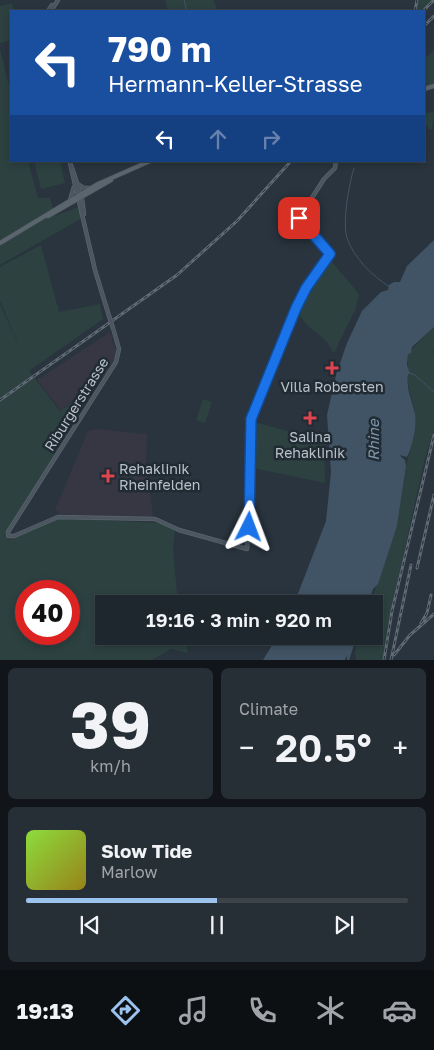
<!DOCTYPE html>
<meta charset="utf-8">
<style>
:root{--surface:#1f272e;--page:#272f36;--text:#f1f3f6;--muted:#a1a5aa;--line:#3c444a;--accent:#9bc3ed}
body{margin:0;font-family:"Golos Text",sans-serif;background:var(--page);color:var(--text);height:100vh;display:flex;flex-direction:column;font-size:19px;white-space:nowrap}
*{box-sizing:border-box;margin:0}
p{font-size:16px;color:var(--muted)}
.icon{flex:none;width:28px;height:28px;fill:none;stroke:currentColor;stroke-width:2;stroke-linecap:round;stroke-linejoin:round}
.map{position:relative;height:660px;overflow:hidden}
.side{display:flex;flex-direction:column;gap:8px;padding:8px;background:#111519;flex:1}
.side>*{flex:none}
.top-card{position:absolute;left:10px;top:10px;width:415px;height:152px;border-radius:0px;box-shadow:0 2px 8px #0003,0 0 0 1px var(--line);background:#1a4fa0;color:#fff;overflow:hidden}
.speed{position:absolute;left:15px;top:580px;display:flex;gap:10px;font-size:25px;font-weight:700;text-align:center}
.speed>*{display:grid;place-content:center;width:65px;height:65px;border-radius:50%;background:var(--surface);box-shadow:0 2px 8px #0003,0 0 0 1px var(--line);line-height:1}
.speed .limit{border:8px solid #d22;background:#fff;color:#111}
.pin{position:absolute;display:grid;place-items:center;width:42px;height:42px;color:#fff;margin:-21px;border-radius:10px;box-shadow:0 2px 8px #0006}
.me{position:absolute;width:55px;margin:-28px;rotate:3deg;stroke-linejoin:round;filter:drop-shadow(0 0 4px #0008)}
.turn{display:flex;align-items:center;gap:18px;height:105px;padding:0 15px;font-size:22px}
.turn .icon{width:65px;height:65px;stroke-width:2.5}
.turn b{display:block;font-size:35px;line-height:42px}
.lanes{display:flex;align-items:center;height:48px;padding:0 15px;background:#0003;justify-content:center;gap:25px;direction:ltr}
.lanes .off{opacity:.35}
.big{font-size:38px;font-weight:600;line-height:1.1}
.side .card{flex:1;display:flex;flex-direction:column;justify-content:center;gap:8px;min-width:0;padding:0 18px;border-radius:8px;background:var(--page)}
.side .dial{align-items:center;gap:0}
.dial b{font-size:65px;line-height:1}
.song{display:flex;align-items:center;gap:15px}
.cover{width:60px;height:60px;border-radius:8px;background:linear-gradient(135deg,hsl(90 70% 55%),hsl(50 70% 35%))}
.played{height:5px;border-radius:2px;background:linear-gradient(90deg,var(--accent) 50%,var(--line) 50%)}
.keys{display:flex;justify-content:space-around;direction:ltr}
.heat{display:flex;justify-content:space-between;align-items:center;font-size:28px;direction:ltr}
.side .tiles{flex:1;display:grid;gap:8px;grid-template-columns:1fr 1fr}
.card:last-child{grid-column:span 2}
.trip{position:absolute;left:95px;top:595px;width:288px;height:50px;border-radius:0px;background:var(--surface);box-shadow:0 2px 8px #0003,0 0 0 1px var(--line);font-weight:600;line-height:50px;text-align:center}
.tabs{display:flex;height:80px;justify-content:space-around;align-items:center;background:#0c1012;color:var(--muted)}
.tabs .icon{width:35px;height:35px}
.tabs .active{color:var(--accent)}
.tabs b{font-size:22px;color:var(--text)}
.map>svg:first-child{display:block}
.medical{fill:#373743}
.green{fill:#2c4140;fill-rule:evenodd}
.water{fill:#415465}
.lines{fill:none;stroke-linecap:round;stroke-linejoin:round}
.stream{stroke:#415465;stroke-width:1}
.secondary-casing{stroke:#5b646c;stroke-width:4.5}
.primary-casing{stroke:#464f58;stroke-width:5}
.secondary{stroke:#4b5661;stroke-width:3}
.primary{stroke:#5b656e;stroke-width:4}
.rail-casing{stroke:#5f6a75;stroke-width:3}
.rail{stroke:#212b34;stroke-width:1;stroke-dasharray:4;stroke-linecap:butt}
.secondary-bridge-casing{stroke:#5b646c;stroke-width:4.5;stroke-linecap:butt}
.secondary-bridge{stroke:#4b5661;stroke-width:3}
.route-casing{stroke:#114b97;stroke-width:12}
.route{stroke:#1a73e8;stroke-width:9}
.health-dot{fill:#e0444e;stroke:#212b34;stroke-width:2}
.labels{text-anchor:middle;dominant-baseline:central;stroke-width:5;stroke-linejoin:round;paint-order:stroke}
.poi-label{font-size:14px;fill:#b9c1c9;stroke:#212b34}
.street-label{font-size:14px;fill:#b9c1c9;stroke:#212b34}
.water-label{font-size:15px;font-style:italic;fill:#7e95a9;stroke:#212b34}
</style>
<div class="map">
<svg width="434" height="660" viewBox="0 0 434 660">
<rect width="100%" height="100%" fill="#29343e"/>
<path class="medical" d="M110,332L117,354L106,374L96,384L76,394L77,397L61,410L37,380Z
M96,429L147,434L146,464L153,515L151,517L101,518L61,514L55,510L88,431Z"/>
<path class="green" d="M165,0H213L218,11H168Z
M417,0H433L422,11H416Z
M12,3L14,11H11V40L0,43V6Z
M0,49L11,94V161H28L38,198H50L55,216L79,207L82,218L0,265Z
M434,50V84L424,87V59Z
M434,112L432,129H429L424,121V113Z
M34,161H60L65,183L41,189Z
M41,245L59,312L100,304L103,319L29,371L60,411L76,399L81,412L4,536L9,540L61,518L160,523L175,531L173,549L178,604H104V636H185L188,653L171,649L152,660H0V304L21,351L0,301V267ZM26,591H69V634H26Z
M328,261L333,263L359,294L356,308L334,353L326,341L307,325L297,312L318,270Z
M434,327V349L431,355L434,351V430L425,458L387,628L383,660H356L355,652L359,636H374V604H370L397,527L406,466L414,436L415,412L408,384V353Z
M203,399L212,402L205,423L196,420Z
M254,422L324,441L325,483L253,468L252,424Z"/>
<path class="water" d="M434,240V327L412,347L411,353L408,354L407,365L410,374H408C406,387 411,398 414,410C418,422 413,446 407,457L399,455L405,460L406,466L397,526L378,584L373,589L368,604H294L326,521L331,472L327,415L336,375L347,343L362,311L381,292L388,290L389,285L394,282H400L407,266Z
M278,636H357L349,660H347V655L345,660H263Z"/>
<g class="lines">
<path class="stream" d="M184,0L187,11
M354,168C349,184 342,222 347,238C354,258 372,276 390,287
M409,373L415,375L434,392"/>
<defs>
<path id="secondary" d="M48,11L52,5
M51,11L58,0
M70,163L95,270L109,316
M71,165L82,198L84,214
M78,184L84,188H90
M70,200L74,187
M113,328L119,349L116,362L8,532V536H14L58,517L155,519L179,530L247,549L250,504L251,419L296,308L306,288L329,255L299,218L324,179L335,168L336,161"/>
<path id="primary" d="M424,89L434,86
M48,216L111,180
M0,243L98,184L150,161"/>
</defs>
<use href="#secondary" class="secondary-casing"/>
<use href="#primary" class="primary-casing"/>
<use href="#secondary" class="secondary"/>
<use href="#primary" class="primary"/>
<defs>
<path id="rail" d="M415,11L417,0
M423,11L434,0
M424,26L434,16
M0,400L177,275L237,221L291,161
M417,568L434,495
M421,623L427,613L431,595
M394,655L410,635L434,614
M384,660L392,611L434,435
M391,660L411,565"/>
</defs>
<use href="#rail" class="rail-casing"/>
<use href="#rail" class="rail"/>
<defs>
<path id="secondary-bridge" d="M109,316L113,328"/>
</defs>
<use href="#secondary-bridge" class="secondary-bridge-casing"/>
<use href="#secondary-bridge" class="secondary-bridge"/>
</g>
<g class="lines">
<defs>
<path id="route" d="M249,527L251,419L296,308L306,288L330,254L299,218"/>
</defs>
<use href="#route" class="route-casing"/>
<use href="#route" class="route"/>
</g>
<g class="health-dot">
<path d="M329.5 360.5h5v5h5v5h-5v5h-5v-5h-5v-5h5z"/>
<path d="M307.5 410.5h5v5h5v5h-5v5h-5v-5h-5v-5h5z"/>
<path d="M105.5 468.5h5v5h5v5h-5v5h-5v-5h-5v-5h5z"/>
</g>
<g class="labels">
<g class="poi-label">
<text x="332" y="386">Villa Robersten</text>
<text x="310" y="436">Salina<tspan x="310" dy="16">Rehaklinik</tspan></text>
<text x="119" y="468" text-anchor="start">Rehaklinik<tspan x="119" dy="16">Rheinfelden</tspan></text>
</g>
<g class="street-label">
<text transform="translate(76 404) rotate(-58)">Riburgerstrasse</text>
</g>
<g class="water-label">
<text transform="translate(373 440) rotate(-90)">Rhine</text>
</g>
</g>
</svg>
<div class="speed"><div class="limit">40</div></div>
<div class="pin" style="left:299px;top:218px;background:#d93025"><svg class="icon" aria-label="arrive" viewBox="0 0 24 24"><path d="M6 21V4h12l-3 4 3 4H6"/></svg></div>
<svg class="me" style="left:249px;top:527px" viewBox="-20 -20 40 40"><path d="M0-17L14 15 0 8-14 15z" fill="#1a73e8" stroke="#fff" stroke-width="4"/></svg>
<div class="trip">19:16 · 3 min · 920 m</div>
<div class="top-card">
<div class="turn"><svg class="icon" aria-label="left" viewBox="0 0 24 24"><path d="M17 20v-9H6M10 6l-5 5 5 5"/></svg><div><b>790 m</b>Hermann-Keller-Strasse</div></div>
<div class="lanes"><svg class="icon" aria-label="left" viewBox="0 0 24 24"><path d="M17 20v-9H6M10 6l-5 5 5 5"/></svg><svg class="icon off" aria-label="ahead" viewBox="0 0 24 24"><path d="M12 20V5M6 11l6-6 6 6"/></svg><svg class="icon off" aria-label="right" viewBox="0 0 24 24"><path d="M7 20v-9h11M14 6l5 5-5 5"/></svg></div>
</div>
</div>
<section class="side">
<div class="tiles">
<div class="card dial"><b>39</b><p>km/h</p></div>
<div class="card"><p>Climate</p>
<div class="heat"><a>−</a><b class="big">20.5°</b><a>+</a></div>
</div>
<div class="card">
<div class="song"><i class="cover"></i><div><b>Slow Tide</b><p>Marlow</p></div></div>
<div class="played"></div>
<div class="keys"><svg class="icon" aria-label="previous" viewBox="0 0 24 24"><path d="M18 5L8 12l10 7zM5 5v14"/></svg><svg class="icon" aria-label="pause" viewBox="0 0 24 24"><path d="M8 5v14M16 5v14"/></svg><svg class="icon" aria-label="next" viewBox="0 0 24 24"><path d="M6 5l10 7-10 7zM19 5v14"/></svg></div>
</div>
</div>
</section>
<nav class="tabs">
<b>19:13</b>
<svg class="icon active" aria-label="directions" viewBox="0 0 24 24"><path d="M12 3l9 9-9 9-9-9zM9 14v-3h6M13 9l2 2-2 2"/></svg>
<svg class="icon" aria-label="music" viewBox="0 0 24 24"><path d="M9 18V5l10-2v13"/><circle cx="6" cy="18" r="3"/><circle cx="16" cy="16" r="3"/></svg>
<svg class="icon" aria-label="phone" viewBox="0 0 24 24"><path d="M5 4h4l2 5-3 2q2 4 5 5l2-3 5 2v4C11 20 4 13 5 4z"/></svg>
<svg class="icon" aria-label="climate" viewBox="0 0 24 24"><path d="M12 3v18M4 7l16 10M4 17L20 7"/></svg>
<svg class="icon" aria-label="car" viewBox="0 0 24 24"><path d="M5 17H2v-5l4-1 3-4h7l3 4 3 1v5h-3M9 17h6M6 11h13"/><circle cx="7" cy="17" r="2"/><circle cx="17" cy="17" r="2"/></svg>
</nav>
